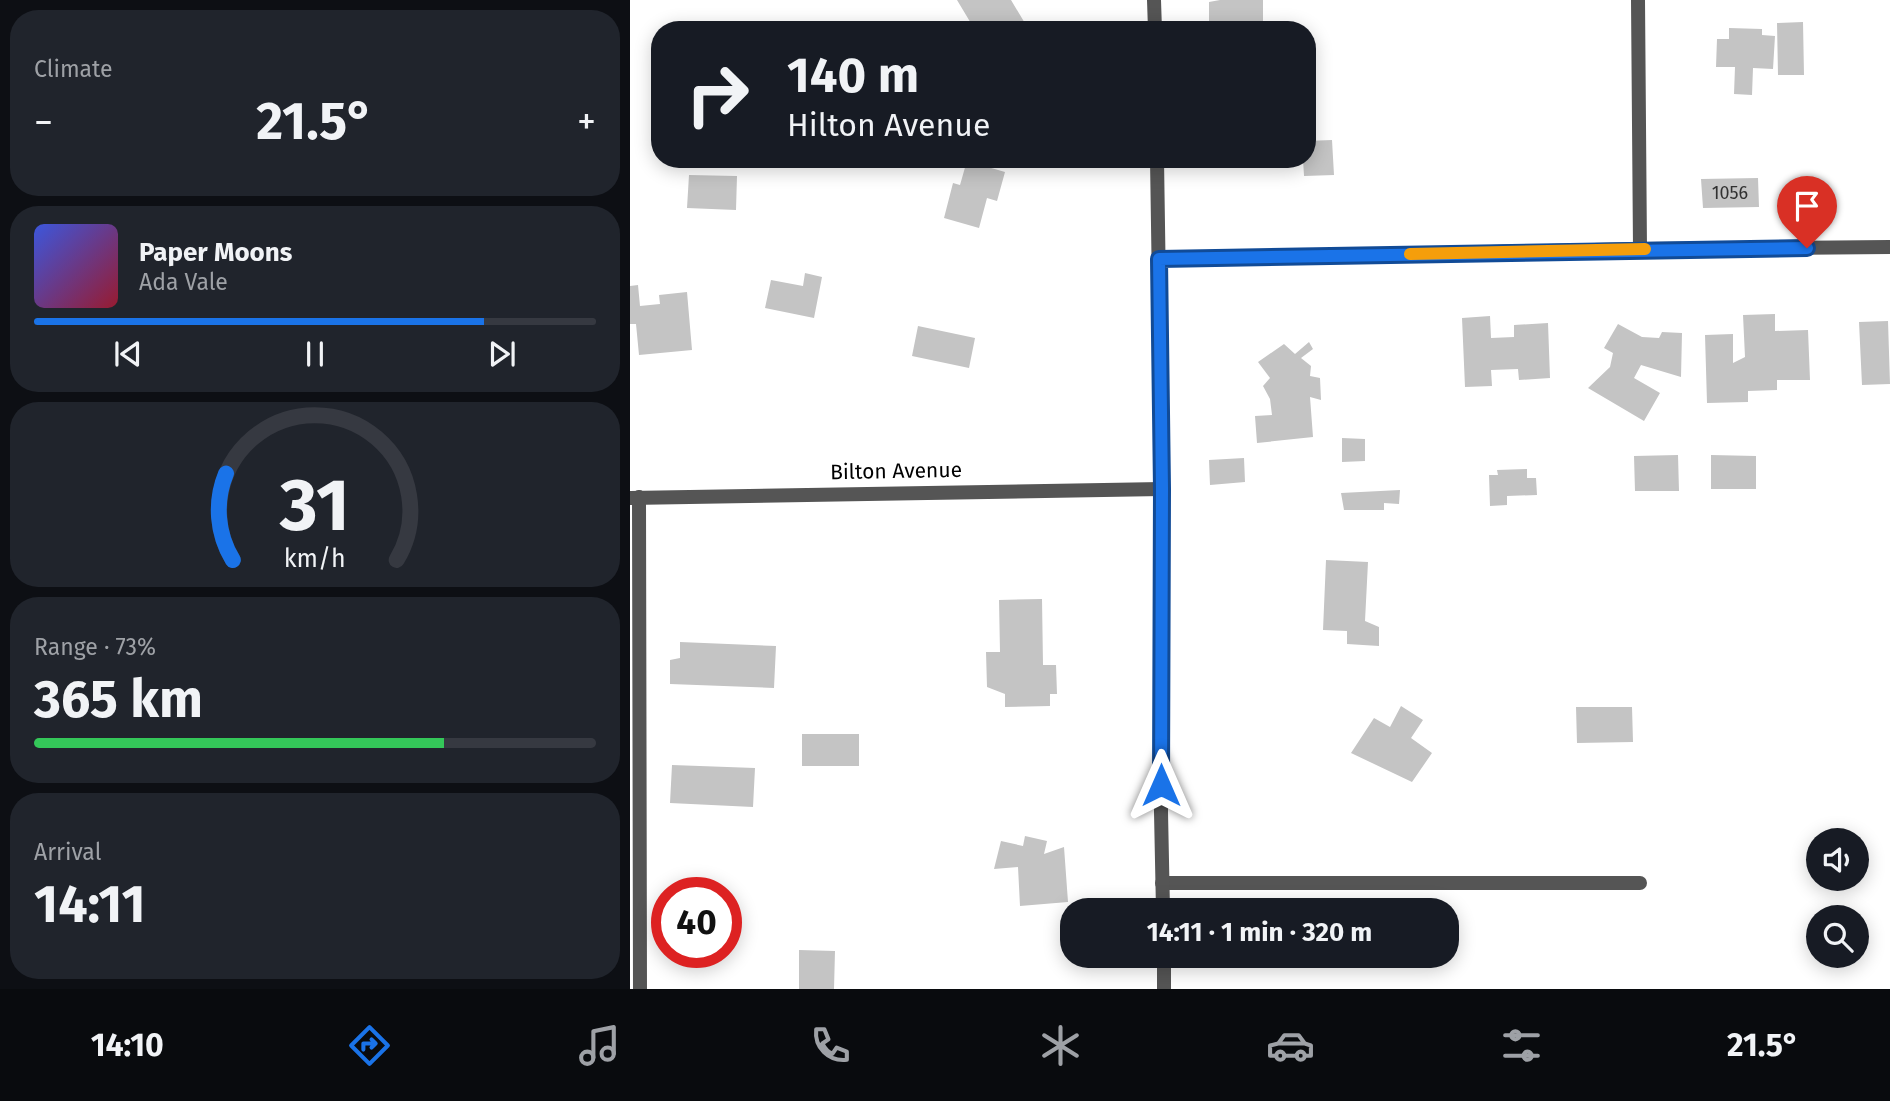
<!DOCTYPE html>
<meta charset="utf-8">
<style>
:root{--surface:#171b24;--page:#20242c;--text:#f1f3f6;--muted:#9ea1a6;--line:#363941;--accent:#1a73e8}
body{margin:0;font-family:"Fira Sans",sans-serif;background:var(--page);color:var(--text);height:100vh;display:flex;flex-direction:column;font-size:26px;white-space:nowrap}
*{box-sizing:border-box;margin:0}
p{font-size:23px;color:var(--muted)}
.icon{flex:none;width:38px;height:38px;fill:none;stroke:currentColor;stroke-width:2;stroke-linecap:round;stroke-linejoin:round}
.map{position:relative;flex:1;overflow:hidden}
.sheet{display:flex;flex-direction:column;gap:10px;padding:10px;background:#0d0f14;width:630px}
.sheet>*{flex:none}
.hud{position:absolute;left:21px;top:21px;width:665px;height:147px;border-radius:28px;box-shadow:0 4px 18px #0003;background:#171b24;color:var(--text);overflow:hidden}
.buttons{position:absolute;left:1176px;top:828px;display:grid;gap:14px}
.buttons a{display:grid;place-items:center;width:63px;height:63px;border-radius:50%;background:var(--surface);box-shadow:0 4px 18px #0003;font-size:35px}
.speed{position:absolute;left:21px;top:877px;display:flex;gap:14px;font-size:35px;font-weight:700;text-align:center}
.speed>*{display:grid;place-content:center;width:91px;height:91px;border-radius:50%;background:var(--surface);box-shadow:0 4px 18px #0003;line-height:1}
.speed .limit{border:10px solid #d22;background:#fff;color:#111}
.pin{position:absolute;display:grid;place-items:center;width:60px;height:60px;color:#fff;margin:-72px -30px;border-radius:50% 50% 50% 0;rotate:-45deg;box-shadow:0 0 7px #0007}
.pin .icon{rotate:45deg}
.me{position:absolute;width:77px;margin:-38px;rotate:0deg;stroke-linejoin:round;filter:drop-shadow(0 0 5px #0008)}
.turn{display:flex;align-items:center;gap:24px;height:147px;padding:0 21px;font-size:32px}
.turn .icon{width:91px;height:91px;stroke-width:2.5}
.turn b{display:block;font-size:49px;line-height:60px}
.big{font-size:52px;font-weight:700;line-height:1.1}
.sheet .card{flex:1;display:flex;flex-direction:column;justify-content:center;gap:10px;min-width:0;padding:0 24px;border-radius:28px;background:var(--page)}
.sheet .dial{align-items:center;gap:0}
.dial svg{height:182px;overflow:visible;fill:none;stroke:var(--line);stroke-width:7;stroke-linecap:round;text-anchor:middle}
.dial text{fill:var(--text);stroke:none}
.song{display:flex;align-items:center;gap:21px}
.cover{width:84px;height:84px;border-radius:10px;background:linear-gradient(135deg,hsl(230 70% 55%),hsl(350 70% 35%))}
.played{height:7px;border-radius:4px;background:linear-gradient(90deg,var(--accent) 80%,var(--line) 80%)}
.keys{display:flex;justify-content:space-around;direction:ltr}
.heat{display:flex;justify-content:space-between;align-items:center;font-size:38px;direction:ltr}
.charge{height:10px;border-radius:5px;background:linear-gradient(90deg,#34c759 73%,var(--line) 0)}
.trip{position:absolute;left:430px;top:898px;width:399px;height:70px;border-radius:28px;background:var(--surface);box-shadow:0 4px 18px #0003;font-weight:700;line-height:70px;text-align:center}
.dock{display:flex;height:112px;justify-content:space-around;align-items:center;background:#090b0e;color:var(--muted)}
.dock .icon{width:49px;height:49px}
.dock .on{color:var(--accent)}
.dock b{font-size:32px;color:var(--text)}
main{display:flex;flex:1;min-height:0}
.map>svg:first-child{display:block}
.building{fill:#c4c4c4}
.lines{fill:none;stroke-linecap:round;stroke-linejoin:round}
.minor{stroke:#555;stroke-width:14}
.tertiary{stroke:#555;stroke-width:14}
.route-casing{stroke:#114b97;stroke-width:18}
.route{stroke:#1a73e8;stroke-width:12}
.slow{stroke:#f59e0b;stroke-width:12}
.labels{text-anchor:middle;dominant-baseline:central;stroke-width:5;stroke-linejoin:round;paint-order:stroke}
.number-label{font-size:18px;fill:#313131}
.street-label{font-size:21px;fill:#000;stroke:#fff}
</style>
<main>
<section class="sheet">
<div class="card"><p>Climate</p>
<div class="heat"><a>−</a><b class="big">21.5°</b><a>+</a></div>
</div>
<div class="card">
<div class="song"><i class="cover"></i><div><b>Paper Moons</b><p>Ada Vale</p></div></div>
<div class="played"></div>
<div class="keys"><svg class="icon" aria-label="previous" viewBox="0 0 24 24"><path d="M18 5L8 12l10 7zM5 5v14"/></svg><svg class="icon" aria-label="pause" viewBox="0 0 24 24"><path d="M8 5v14M16 5v14"/></svg><svg class="icon" aria-label="next" viewBox="0 0 24 24"><path d="M6 5l10 7-10 7zM19 5v14"/></svg></div>
</div>
<div class="card dial"><svg viewBox="0 0 100 80">
<path d="M14 69A42 42 0 1 1 86 69"/>
<path d="M14 69A42 42 0 0 1 11 31" stroke="#1a73e8"/>
<text x="50" y="56" font-size="32" font-weight="700">31</text>
<text x="50" y="72" font-size="11">km/h</text>
</svg></div>
<div class="card"><p>Range · 73%</p><b class="big">365 km</b><div class="charge"></div></div>
<div class="card"><p>Arrival</p><b class="big">14:11</b></div>
</section>
<div class="map">
<svg width="1260" height="989" viewBox="0 0 1260 989">
<rect width="100%" height="100%" fill="#fff"/>
<path class="building" d="M327,0H381L399,30H345Z
M590,0H633V30H579V2Z
M1173,22L1174,75H1148L1147,23Z
M1099,28L1132,29V35L1145,36L1143,69L1123,68L1122,95L1104,94L1105,67H1086L1087,39H1099Z
M702,140L704,175L674,176L673,159H677V141Z
M319,159H345L344,163L375,172L367,201L357,198L349,228L314,218L323,183L330,185L336,164Z
M59,175L107,176L106,210L57,208Z
M1128,178L1129,207L1073,208L1071,179Z
M175,273L192,277L184,318L135,308L141,280L173,286Z
M8,285L10,306L30,304L29,295L57,292L62,350L9,355L6,324H0V286Z
M1145,314V331L1178,330L1180,380H1147V390L1118,391V402L1077,403L1075,335L1103,334V363L1115,357L1113,315Z
M860,316L861,338L884,337V325L918,323L920,378L889,380L888,369L861,370L862,386L835,387L832,318Z
M1258,321L1260,384L1232,385L1229,322Z
M988,324L1012,337L1029,338L1032,332L1052,333L1051,377L1011,365L1004,378L1030,393L1014,421L958,388L980,367L983,353L974,348Z
M288,326L345,338L339,368L282,356Z
M679,342L683,349L671,358L681,366L680,376L690,378L691,400L680,397L683,437L627,443L625,416L642,415L640,399L633,386L640,378L628,362L654,344L665,354Z
M712,438L735,439V461L712,462Z
M1048,455L1049,491H1005L1004,456Z
M1081,455L1126,456V489H1081Z
M614,458L615,482L580,485L579,460Z
M897,469V478H906L907,495L877,496V505L860,506L859,475H868L867,470Z
M770,490L769,504L754,503V510H714L711,493Z
M696,560L738,562L735,621L749,627V646L717,644V631L693,630Z
M412,599L413,665H426L427,694H420V706L375,707V694L357,687L356,652H370L369,600Z
M50,642L146,646L144,688L40,684V660L50,658Z
M771,706L793,720L781,738L802,753L782,782L721,753L744,718L760,727Z
M946,707H1002L1003,742L947,743Z
M172,734H229V766H172Z
M42,765L125,768L123,807L40,803Z
M395,836L417,841L414,854L434,847L438,902L390,906L388,867L364,869L371,841L393,846Z
M169,950L205,951L204,989H169Z"/>
<g class="lines">
<path class="minor" d="M1008,0L1010,249
M529,259L1010,249L1260,247
M9,497L10,989
M0,498L532,489
M532,883H1010"/>
<path class="tertiary" d="M524,0L525,30
M527,159L532,489L531,812L533,910
M534,956V989"/>
</g>
<g class="lines">
<defs>
<path id="route" d="M531,785L532,489L529,259L1177,248"/>
</defs>
<use href="#route" class="route-casing"/>
<use href="#route" class="route"/>
<path class="slow" d="M780,254L1015,249"/>
</g>
<g class="labels">
<g class="number-label">
<text x="1100" y="193">1056</text>
</g>
<g class="street-label">
<text transform="translate(266 471) rotate(-1)">Bilton Avenue</text>
</g>
</g>
</svg>
<div class="buttons">
<a><svg class="icon" aria-label="sound" viewBox="0 0 24 24"><path d="M4 9h4l5-4v14l-5-4H4zM17 9q2 3 0 6"/></svg></a>
<a><svg class="icon" aria-label="search" viewBox="0 0 24 24"><circle cx="10" cy="10" r="6"/><path d="M15 15l6 6"/></svg></a>
</div>
<div class="speed"><div class="limit">40</div></div>
<div class="pin" style="left:1177px;top:248px;background:#d93025"><svg class="icon" aria-label="arrive" viewBox="0 0 24 24"><path d="M6 21V4h12l-3 4 3 4H6"/></svg></div>
<svg class="me" style="left:531px;top:785px" viewBox="-20 -20 40 40"><path d="M0-17L14 15 0 8-14 15z" fill="#1a73e8" stroke="#fff" stroke-width="4"/></svg>
<div class="trip">14:11 · 1 min · 320 m</div>
<div class="hud">
<div class="turn"><svg class="icon" aria-label="right" viewBox="0 0 24 24"><path d="M7 20v-9h11M14 6l5 5-5 5"/></svg><div><b>140 m</b>Hilton Avenue</div></div>
</div>
</div>
</main>
<nav class="dock">
<b>14:10</b>
<svg class="icon on" aria-label="directions" viewBox="0 0 24 24"><path d="M12 3l9 9-9 9-9-9zM9 14v-3h6M13 9l2 2-2 2"/></svg>
<svg class="icon" aria-label="music" viewBox="0 0 24 24"><path d="M9 18V5l10-2v13"/><circle cx="6" cy="18" r="3"/><circle cx="16" cy="16" r="3"/></svg>
<svg class="icon" aria-label="phone" viewBox="0 0 24 24"><path d="M5 4h4l2 5-3 2q2 4 5 5l2-3 5 2v4C11 20 4 13 5 4z"/></svg>
<svg class="icon" aria-label="climate" viewBox="0 0 24 24"><path d="M12 3v18M4 7l16 10M4 17L20 7"/></svg>
<svg class="icon" aria-label="car" viewBox="0 0 24 24"><path d="M5 17H2v-5l4-1 3-4h7l3 4 3 1v5h-3M9 17h6M6 11h13"/><circle cx="7" cy="17" r="2"/><circle cx="17" cy="17" r="2"/></svg>
<svg class="icon" aria-label="filters" viewBox="0 0 24 24"><path d="M4 7h16M4 17h16"/><circle cx="9" cy="7" r="2"/><circle cx="15" cy="17" r="2"/></svg>
<b>21.5°</b>
</nav>
